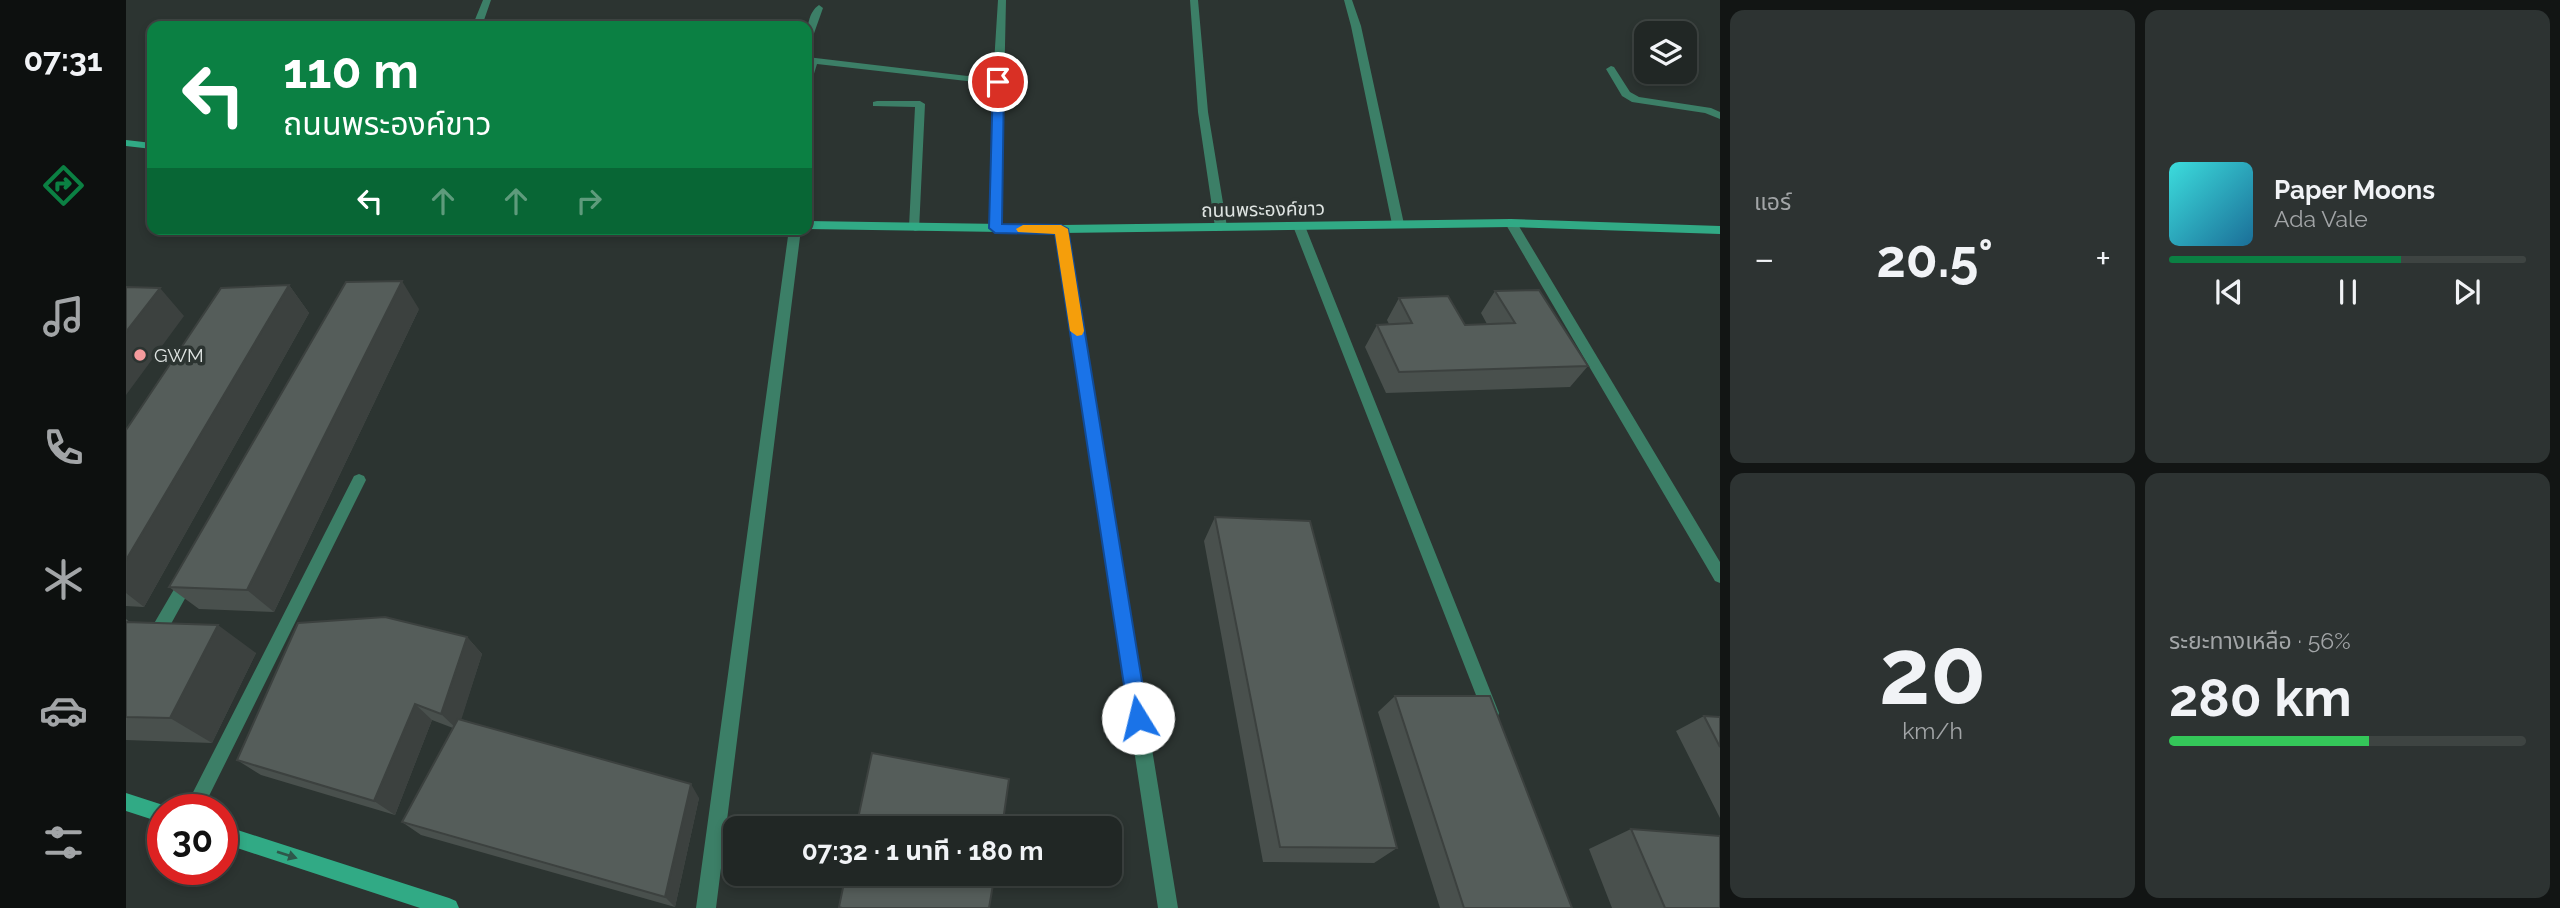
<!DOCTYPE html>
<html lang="th">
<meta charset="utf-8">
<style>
:root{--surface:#212725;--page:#2d3332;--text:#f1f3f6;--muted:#a2a5a7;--line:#3e4442;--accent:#0b8043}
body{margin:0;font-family:Raleway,"Noto Sans Thai",sans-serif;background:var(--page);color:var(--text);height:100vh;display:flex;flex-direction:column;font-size:26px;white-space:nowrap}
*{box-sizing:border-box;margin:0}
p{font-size:23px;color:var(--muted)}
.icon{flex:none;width:38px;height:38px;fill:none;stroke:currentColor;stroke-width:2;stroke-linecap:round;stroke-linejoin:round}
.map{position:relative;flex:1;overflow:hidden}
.panel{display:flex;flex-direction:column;gap:10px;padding:10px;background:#121514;width:840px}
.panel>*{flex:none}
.hud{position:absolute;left:21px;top:21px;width:665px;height:214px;border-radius:14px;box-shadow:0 4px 10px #0003,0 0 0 2px var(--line);background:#0b8043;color:#fff;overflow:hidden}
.fabs{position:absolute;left:1508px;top:21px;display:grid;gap:14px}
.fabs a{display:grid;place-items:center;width:63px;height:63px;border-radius:14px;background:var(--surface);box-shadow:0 4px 10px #0003,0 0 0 2px var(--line);font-size:35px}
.speed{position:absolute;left:21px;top:794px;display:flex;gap:14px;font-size:35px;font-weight:700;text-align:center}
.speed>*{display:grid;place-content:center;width:91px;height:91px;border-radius:50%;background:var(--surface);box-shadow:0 4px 10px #0003,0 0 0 2px var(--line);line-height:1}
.speed .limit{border:10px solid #d22;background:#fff;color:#111}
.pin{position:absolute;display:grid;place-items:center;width:60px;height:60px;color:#fff;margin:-30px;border:4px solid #fff;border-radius:50%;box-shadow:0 2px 7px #0007}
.me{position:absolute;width:77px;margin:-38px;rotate:351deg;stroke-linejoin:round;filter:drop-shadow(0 0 5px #0008)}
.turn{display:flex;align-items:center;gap:24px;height:147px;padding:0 21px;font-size:32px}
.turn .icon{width:91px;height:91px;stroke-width:2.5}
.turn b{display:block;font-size:49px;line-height:60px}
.lanes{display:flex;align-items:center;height:66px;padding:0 21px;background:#0003;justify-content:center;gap:35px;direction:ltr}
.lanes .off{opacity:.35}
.big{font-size:52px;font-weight:700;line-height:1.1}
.panel .tile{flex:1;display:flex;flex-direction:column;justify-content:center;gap:10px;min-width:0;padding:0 24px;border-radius:14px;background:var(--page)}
.panel .dial{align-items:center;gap:0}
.dial b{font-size:91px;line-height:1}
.song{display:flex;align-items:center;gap:21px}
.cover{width:84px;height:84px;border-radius:10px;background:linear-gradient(135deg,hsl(180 70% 55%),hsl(200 70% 35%))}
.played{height:7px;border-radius:4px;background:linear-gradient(90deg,var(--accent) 65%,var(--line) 65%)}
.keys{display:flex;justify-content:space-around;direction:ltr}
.heat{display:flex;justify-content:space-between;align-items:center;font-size:38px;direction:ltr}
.charge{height:10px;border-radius:5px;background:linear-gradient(90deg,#34c759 56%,var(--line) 0)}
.panel .tiles{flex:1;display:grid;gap:10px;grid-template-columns:repeat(2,1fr)}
.trip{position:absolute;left:597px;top:816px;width:399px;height:70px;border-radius:14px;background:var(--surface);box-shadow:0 4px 10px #0003,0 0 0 2px var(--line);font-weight:700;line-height:70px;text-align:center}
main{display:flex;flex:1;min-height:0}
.tab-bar{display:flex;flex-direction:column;width:126px;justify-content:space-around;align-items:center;background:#0d100f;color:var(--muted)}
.tab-bar .icon{width:49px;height:49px}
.tab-bar .active{color:var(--accent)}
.tab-bar b{font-size:32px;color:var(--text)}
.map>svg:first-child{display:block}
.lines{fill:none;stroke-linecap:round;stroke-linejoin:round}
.lane{fill:#3c7f67;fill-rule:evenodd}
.street{fill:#3c7f67;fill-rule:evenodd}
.secondary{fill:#31aa85;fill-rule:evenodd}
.wall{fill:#49504d}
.shaded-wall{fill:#3c413f}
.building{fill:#555d5a;stroke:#3c413f;stroke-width:2}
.oneway{fill:#2e574a}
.route{fill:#1a73e8;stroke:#114b97;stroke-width:2}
.slow{fill:#f59e0b}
.poi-dot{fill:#f59b9d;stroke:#2c3431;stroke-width:2.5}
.labels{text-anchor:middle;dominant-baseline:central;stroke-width:7;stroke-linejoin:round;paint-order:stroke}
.street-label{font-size:19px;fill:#dfe4e2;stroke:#2c3431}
.poi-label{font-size:19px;fill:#dfe4e2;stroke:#2c3431;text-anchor:start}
</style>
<main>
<nav class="tab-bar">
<b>07:31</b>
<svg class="icon active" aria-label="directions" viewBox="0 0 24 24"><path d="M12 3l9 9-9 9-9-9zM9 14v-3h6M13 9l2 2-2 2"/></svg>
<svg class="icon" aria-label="music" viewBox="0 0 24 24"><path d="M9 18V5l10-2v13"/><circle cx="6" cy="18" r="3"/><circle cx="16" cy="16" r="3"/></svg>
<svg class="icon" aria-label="phone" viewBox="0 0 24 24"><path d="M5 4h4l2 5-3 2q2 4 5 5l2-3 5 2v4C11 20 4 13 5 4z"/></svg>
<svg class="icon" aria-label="climate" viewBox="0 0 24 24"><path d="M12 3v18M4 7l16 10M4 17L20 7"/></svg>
<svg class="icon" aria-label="car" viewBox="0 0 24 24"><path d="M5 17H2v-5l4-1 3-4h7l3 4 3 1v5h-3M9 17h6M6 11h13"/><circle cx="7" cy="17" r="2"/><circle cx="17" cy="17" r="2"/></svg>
<svg class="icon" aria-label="filters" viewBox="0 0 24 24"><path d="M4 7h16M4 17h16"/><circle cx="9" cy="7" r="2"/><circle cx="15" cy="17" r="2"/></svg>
</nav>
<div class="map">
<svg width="1594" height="908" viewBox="0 0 1594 908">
<rect width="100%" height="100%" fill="#2c3431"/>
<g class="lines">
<path class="lane" d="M751,101H794L799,104L793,230L789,231L783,227L789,107L747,106V102Z"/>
<path class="street" d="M357,0H365L357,23L353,26H343L348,22Z
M872,0H880L875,228L869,232L863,228L867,84L691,64L686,80L681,83V57L867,79Z
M1064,0H1072L1082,112L1101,227L1095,231L1089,227L1072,112Z
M1218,0H1226L1235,26L1278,224L1272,228L1266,224L1225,26Z
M693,5L697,8L686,39L681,42C681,29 682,12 693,5Z
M1485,66L1488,67L1504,92L1513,97L1585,108L1594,112V119L1579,113L1506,102L1496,96L1480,69Z
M1385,219L1391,223L1594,562V583L1589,581L1379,223Z
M1173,222L1179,226L1373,713L1371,719L1365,721L1359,719L1357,713L1167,226Z
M935,225L941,229L1052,908H1032L929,229Z
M663,229H675L590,908H570Z
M233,474L238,476L240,480L76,810H58L228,476Z
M62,572L67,574L70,579L67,584L35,642L29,644L23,642L21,637L23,632L57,574Z"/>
<path class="secondary" d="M0,140L26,143V149L0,146Z
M1385,219L1594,226V234L1385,227L935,233L681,229V221L935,225Z
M0,793L37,805L44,810H37V823L0,811Z
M96,825L323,898L330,901L333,908H294L96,843Z"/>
</g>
<path class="wall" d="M163,285L183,313L18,607L0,606V430Z
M1369,291L1462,366L1444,387L1260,393L1239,347L1251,325L1263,324L1261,320L1273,298L1339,325L1361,324L1355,313Z
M293,309L148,612L73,609L43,587Z
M1089,517L1271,848L1248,863L1137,862L1078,541Z
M0,619L4,622L130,653L86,743L0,740Z
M341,637L356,654L335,719L573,798L549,907L295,835L276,822L327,728L306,720L269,815L135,775L111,760Z
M1269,696L1446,908H1314L1252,712Z
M1578,716L1594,717V818L1550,731Z
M1505,829L1594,908H1486L1463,849Z"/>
<path class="shaded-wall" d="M276,281L293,309L148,612L121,590Z
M163,285L183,313L18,607L0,593V560Z
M34,288L58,316L0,395V332Z
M92,625L130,653L86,743L44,718Z
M341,637L356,654L332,730L315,714Z
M289,704L306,720L269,815L248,801Z
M565,784L573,798L549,907L539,897Z"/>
<path class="building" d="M276,281L121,590L43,587L220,282Z
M163,285L0,560V430L95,288Z
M0,287L34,288L0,332Z
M1413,290L1462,366L1273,372L1251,325L1286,323L1273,298L1322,296L1339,325L1389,323L1369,291Z
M1089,517L1184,521L1271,848L1154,847Z
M259,617L341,637L315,714L289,704L248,801L111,760L172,623Z
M0,622L92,625L44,718L0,717Z
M1269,696H1364L1446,908H1338Z
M1578,716L1594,717V747Z
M332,719L565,784L539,897L276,822Z
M746,753L883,779L876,828H730Z
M1505,829L1594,836V908H1539Z
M720,873H869L863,908H716L713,907Z"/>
<defs><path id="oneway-solid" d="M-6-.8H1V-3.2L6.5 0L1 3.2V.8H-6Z" transform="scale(1.75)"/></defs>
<use class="oneway" href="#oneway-solid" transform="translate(161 855) rotate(18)"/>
<path class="route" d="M872,78L878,82L876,224L935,225L942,229L1022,718L1019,725L1012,727L1006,725L1003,718L929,234L869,233L863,228L867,82Z"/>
<path class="slow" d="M897,225H935L942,229L958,331L956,335L951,336L944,331L929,234L892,232L890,229Z"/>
<circle class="poi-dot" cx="14" cy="355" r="7"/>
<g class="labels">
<g class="street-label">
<text transform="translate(1137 209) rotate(-1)">ถนนพระองค์ขาว</text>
</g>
<g class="poi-label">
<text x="28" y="355">GWM</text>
</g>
</g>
</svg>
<div class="fabs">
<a><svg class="icon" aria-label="layers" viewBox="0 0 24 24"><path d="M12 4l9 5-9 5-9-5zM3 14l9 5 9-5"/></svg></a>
</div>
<div class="speed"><div class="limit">30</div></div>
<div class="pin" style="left:872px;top:82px;background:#d93025"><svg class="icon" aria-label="arrive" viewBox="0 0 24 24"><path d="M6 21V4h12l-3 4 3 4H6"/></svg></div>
<svg class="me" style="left:1012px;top:718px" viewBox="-20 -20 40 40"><circle r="19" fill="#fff"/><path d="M0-13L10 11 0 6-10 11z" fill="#1a73e8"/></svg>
<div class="trip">07:32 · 1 นาที · 180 m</div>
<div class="hud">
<div class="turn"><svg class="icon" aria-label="left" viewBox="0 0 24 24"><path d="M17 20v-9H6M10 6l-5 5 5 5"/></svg><div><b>110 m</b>ถนนพระองค์ขาว</div></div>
<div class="lanes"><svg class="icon" aria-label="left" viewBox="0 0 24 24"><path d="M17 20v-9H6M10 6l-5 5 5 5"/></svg><svg class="icon off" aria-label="ahead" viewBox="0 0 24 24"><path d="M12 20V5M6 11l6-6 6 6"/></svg><svg class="icon off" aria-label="ahead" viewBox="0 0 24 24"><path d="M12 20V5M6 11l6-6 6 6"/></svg><svg class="icon off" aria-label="right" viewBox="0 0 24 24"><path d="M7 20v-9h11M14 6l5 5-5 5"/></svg></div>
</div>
</div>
<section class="panel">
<div class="tiles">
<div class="tile"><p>แอร์</p>
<div class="heat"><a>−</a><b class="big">20.5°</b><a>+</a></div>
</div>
<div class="tile">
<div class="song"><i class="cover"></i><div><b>Paper Moons</b><p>Ada Vale</p></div></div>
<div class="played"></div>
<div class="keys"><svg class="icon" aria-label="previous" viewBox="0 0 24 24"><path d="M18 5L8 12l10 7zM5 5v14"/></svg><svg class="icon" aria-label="pause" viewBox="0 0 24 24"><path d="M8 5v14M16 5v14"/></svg><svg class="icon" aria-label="next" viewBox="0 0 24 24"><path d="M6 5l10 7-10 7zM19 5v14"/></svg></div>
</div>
<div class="tile dial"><b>20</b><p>km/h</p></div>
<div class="tile"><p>ระยะทางเหลือ · 56%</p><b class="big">280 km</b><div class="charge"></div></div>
</div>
</section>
</main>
